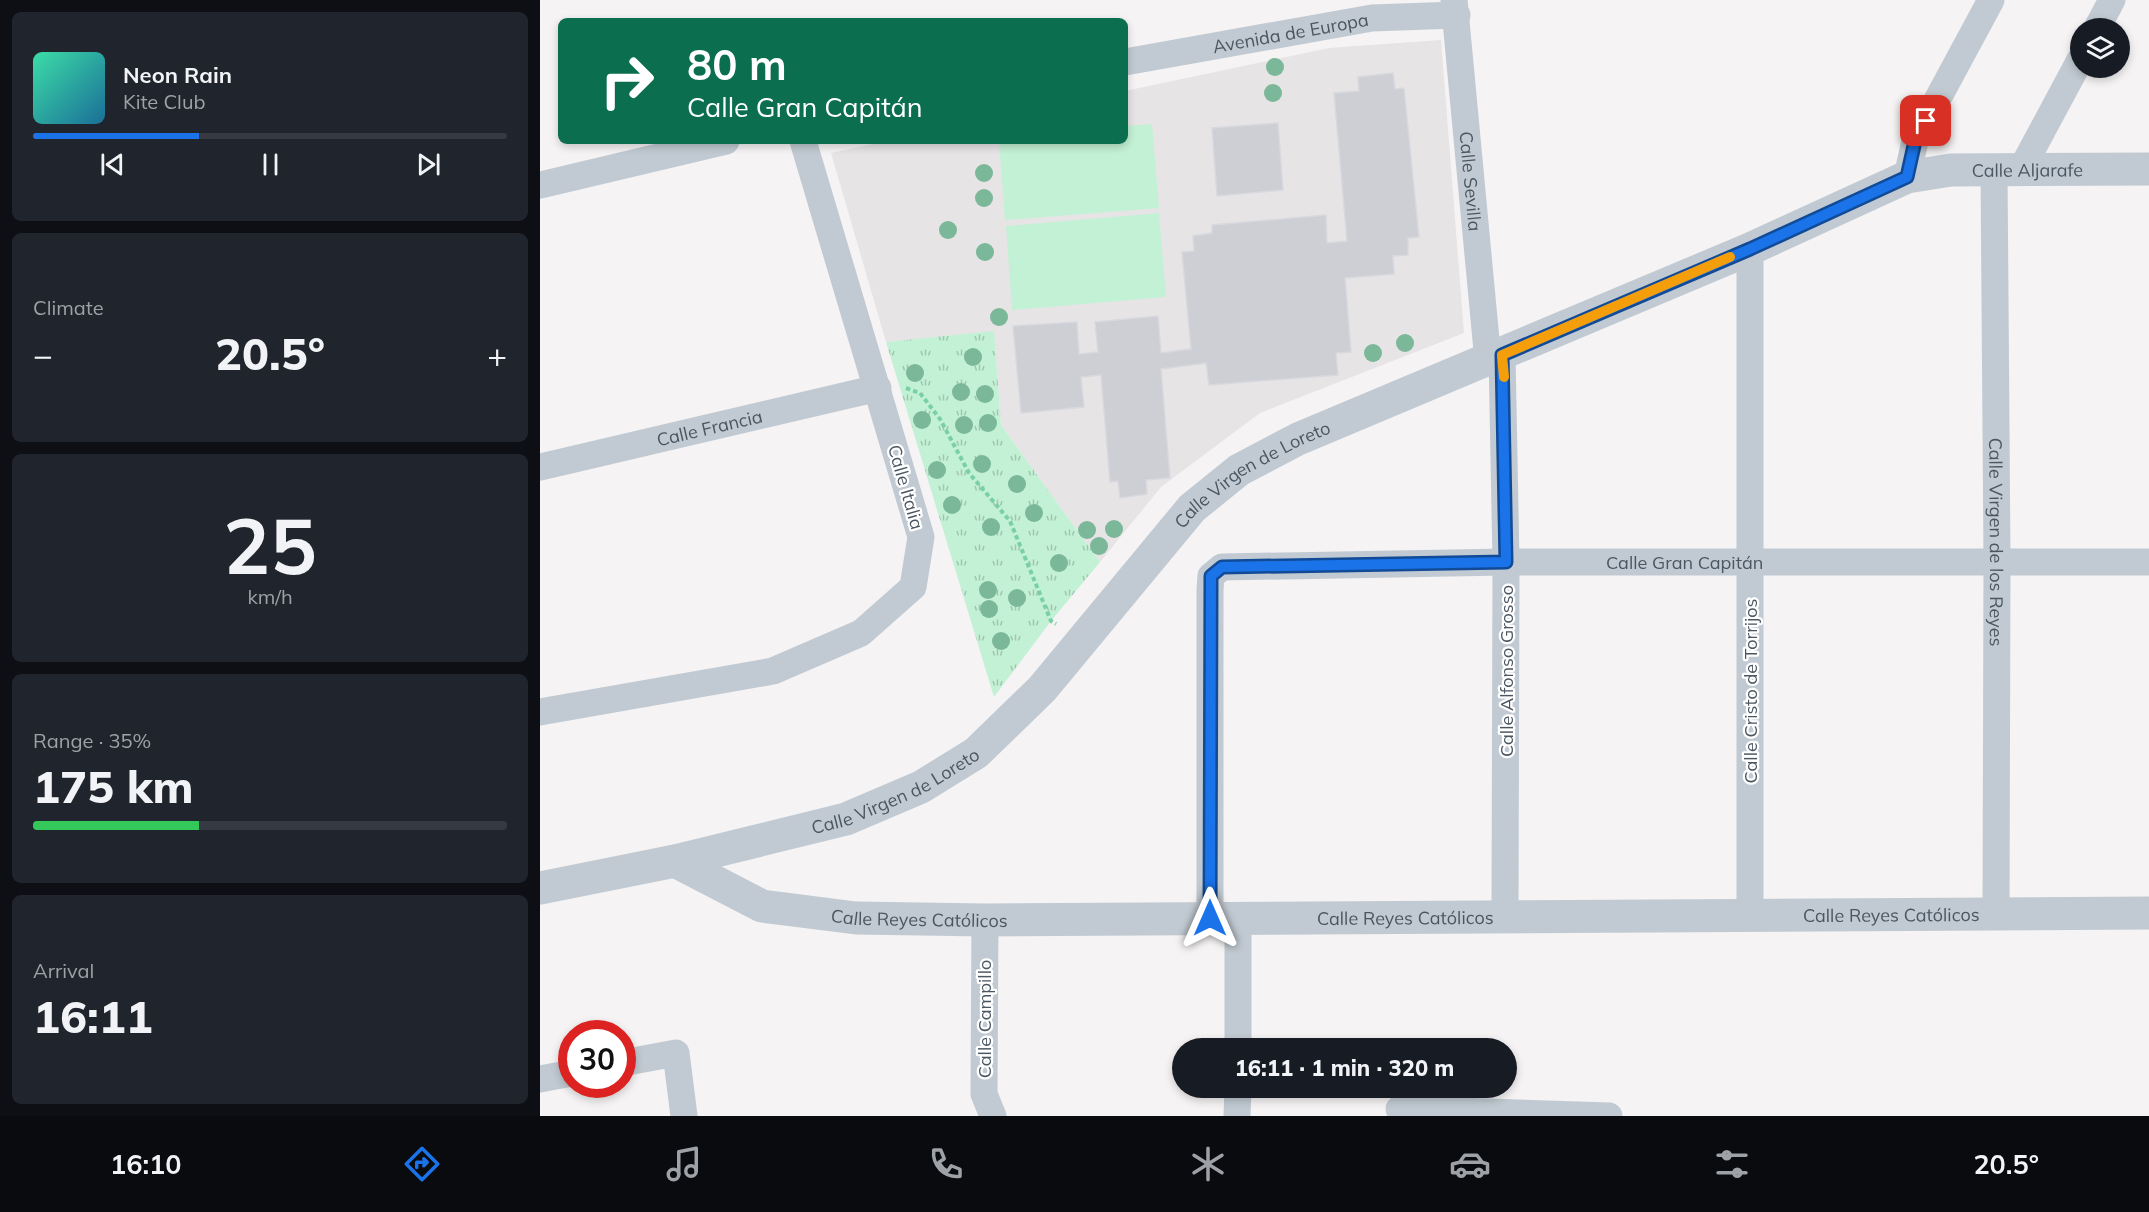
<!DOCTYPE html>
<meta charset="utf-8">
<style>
:root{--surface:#171b24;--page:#20242c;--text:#f1f3f6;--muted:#9ea1a6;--line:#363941;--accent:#1a73e8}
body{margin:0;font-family:Mulish,sans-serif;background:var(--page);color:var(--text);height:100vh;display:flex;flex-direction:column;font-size:22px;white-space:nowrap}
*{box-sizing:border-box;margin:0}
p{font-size:20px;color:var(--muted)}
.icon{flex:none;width:33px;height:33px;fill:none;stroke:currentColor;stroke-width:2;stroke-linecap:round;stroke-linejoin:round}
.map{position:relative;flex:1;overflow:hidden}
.details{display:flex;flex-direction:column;gap:12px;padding:12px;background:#0d0f14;width:540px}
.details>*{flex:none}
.top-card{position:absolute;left:18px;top:18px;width:570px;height:126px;border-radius:9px;box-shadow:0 3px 9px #0003;background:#0b6e4f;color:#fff;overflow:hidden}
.controls{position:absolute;left:1530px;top:18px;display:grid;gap:12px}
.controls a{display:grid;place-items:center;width:60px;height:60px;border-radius:50%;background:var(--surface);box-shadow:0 3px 9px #0003;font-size:30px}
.speed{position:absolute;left:18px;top:1020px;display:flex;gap:12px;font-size:30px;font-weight:700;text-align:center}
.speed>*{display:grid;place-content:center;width:78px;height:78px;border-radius:50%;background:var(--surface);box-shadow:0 3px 9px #0003;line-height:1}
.speed .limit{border:9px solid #d22;background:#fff;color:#111}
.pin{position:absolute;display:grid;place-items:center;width:51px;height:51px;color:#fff;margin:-26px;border-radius:12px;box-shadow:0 3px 9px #0006}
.me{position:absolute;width:66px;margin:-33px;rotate:0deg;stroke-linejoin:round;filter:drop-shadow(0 0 4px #0008)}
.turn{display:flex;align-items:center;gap:21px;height:126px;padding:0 30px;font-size:27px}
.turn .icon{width:78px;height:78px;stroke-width:2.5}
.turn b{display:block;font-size:42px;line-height:51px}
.big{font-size:45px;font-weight:800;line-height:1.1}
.details .card{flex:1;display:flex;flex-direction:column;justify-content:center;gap:9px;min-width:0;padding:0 21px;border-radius:9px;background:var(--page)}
.details .dial{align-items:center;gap:0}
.dial b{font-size:78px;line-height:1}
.song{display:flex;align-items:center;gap:18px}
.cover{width:72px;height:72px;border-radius:9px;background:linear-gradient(135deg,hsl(160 70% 55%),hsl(200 70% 35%))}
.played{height:6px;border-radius:3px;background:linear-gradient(90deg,var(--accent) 35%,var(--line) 35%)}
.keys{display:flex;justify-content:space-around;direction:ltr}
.heat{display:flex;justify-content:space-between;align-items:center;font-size:33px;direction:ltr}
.charge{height:9px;border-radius:4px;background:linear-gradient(90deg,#34c759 35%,var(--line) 0)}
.trip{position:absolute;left:632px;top:1038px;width:345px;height:60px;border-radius:30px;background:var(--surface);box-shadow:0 3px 9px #0003;font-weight:800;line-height:60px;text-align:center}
.tabs{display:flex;height:96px;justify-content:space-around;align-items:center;background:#090b0e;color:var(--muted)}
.tabs .icon{width:42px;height:42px}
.tabs .on{color:var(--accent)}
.tabs b{font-size:27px;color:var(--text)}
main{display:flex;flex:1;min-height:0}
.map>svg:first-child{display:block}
.education{fill:#e6e4e5}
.park{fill:url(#park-tufts)}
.pitch{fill:#c3f1d5}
.building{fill:#cdcfd5;stroke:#d7d9de;stroke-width:1.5}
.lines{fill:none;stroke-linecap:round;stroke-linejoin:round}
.path{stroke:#7ad0a6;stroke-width:4;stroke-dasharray:4.5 3;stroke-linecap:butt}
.minor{stroke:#c1cad2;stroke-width:27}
.tertiary{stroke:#c1cad2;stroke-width:33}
.tree{fill:#7bb799}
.route-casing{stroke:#114b97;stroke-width:15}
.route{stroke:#1a73e8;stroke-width:10}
.slow{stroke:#f59e0b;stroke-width:10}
.labels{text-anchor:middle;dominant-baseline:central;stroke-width:4.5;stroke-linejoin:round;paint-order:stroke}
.street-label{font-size:18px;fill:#4a5661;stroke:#fff}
</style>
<main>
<section class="details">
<div class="card">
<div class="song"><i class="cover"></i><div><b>Neon Rain</b><p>Kite Club</p></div></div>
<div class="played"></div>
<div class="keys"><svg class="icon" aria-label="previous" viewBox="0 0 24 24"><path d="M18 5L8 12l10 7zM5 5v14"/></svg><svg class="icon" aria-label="pause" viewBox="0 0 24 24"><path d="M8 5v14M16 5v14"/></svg><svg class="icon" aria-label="next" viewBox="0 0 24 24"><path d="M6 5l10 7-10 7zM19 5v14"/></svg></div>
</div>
<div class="card"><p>Climate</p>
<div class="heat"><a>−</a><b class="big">20.5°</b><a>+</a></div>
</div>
<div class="card dial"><b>25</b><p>km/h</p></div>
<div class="card"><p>Range · 35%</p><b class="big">175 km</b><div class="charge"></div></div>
<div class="card"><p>Arrival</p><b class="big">16:11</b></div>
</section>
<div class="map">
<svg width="1609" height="1116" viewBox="0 0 1609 1116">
<defs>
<pattern id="park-tufts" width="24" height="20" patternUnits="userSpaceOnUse" patternTransform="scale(1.5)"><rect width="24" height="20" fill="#c3f1d5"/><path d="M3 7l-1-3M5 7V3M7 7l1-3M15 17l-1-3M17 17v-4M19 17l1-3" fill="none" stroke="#a0c6b0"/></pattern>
</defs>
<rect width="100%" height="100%" fill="#f5f3f3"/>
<path class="education" d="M901,40L924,333L720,413L621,487L560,562L461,425L454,332L346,342L291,153L347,141H585V91L789,48Z"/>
<path class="park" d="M454,331L461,425L560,562L511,621L454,697L346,342Z"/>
<path class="pitch" d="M612,124L619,208L465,220L459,141H585V126Z
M619,213L626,297L472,310L466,226Z"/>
<path class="building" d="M853,73L855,89L864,88L879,237L868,238V255L853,256L854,274L805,278L811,352L796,353L798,375L669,385L666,363L621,369L630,478L606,480L607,494L580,498L578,481L570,482L561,375L541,377L544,407L481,413L473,326L537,322L539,354L558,352L555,322L618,316L621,353L651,349L642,252L654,251L653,236L672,233V225L786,215L787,243L807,241L794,93L819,91L818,77Z
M738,123L743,190L677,196L672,128Z"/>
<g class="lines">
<path class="path" d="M366,388L380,393L400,419L429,473L470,521L511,621L516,624"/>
<g class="minor">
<path id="s1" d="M914,0L948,361"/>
<path d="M1557,28L1572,0"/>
<path id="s2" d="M585,62L832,18L917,15"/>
<path id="s3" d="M1454,170L1457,560L1456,914"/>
<path d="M1481,170L1540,60"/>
<path d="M1367,177L1375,141L1451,0"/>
<path d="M0,185L186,141"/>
<path d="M962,355L966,562L965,915"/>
<path id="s4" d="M0,467L338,388"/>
<path d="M0,712L233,671L321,633L373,587L381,537L263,141"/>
<path d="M1210,917V249"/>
<path id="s5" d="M670,918V590L671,576L682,567L966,562H1609"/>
<path d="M445,920L444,1094L453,1116"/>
<path d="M698,1048V918"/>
<path d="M82,1063L136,1053L144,1116"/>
<path d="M0,1079L32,1073"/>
<path d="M859,1109L1069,1116"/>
<path d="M697,1116L698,1088"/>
</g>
<g class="tertiary">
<path id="s6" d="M135,861L222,906L316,918L445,920L1609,913"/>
<path id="s7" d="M0,888L135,861L306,819L381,787L436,753L502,689L652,508L699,470L758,439L1210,249L1367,177L1411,170L1609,169"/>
</g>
</g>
<g class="tree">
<circle cx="735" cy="67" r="9"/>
<circle cx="733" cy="93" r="9"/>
<circle cx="444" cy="173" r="9"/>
<circle cx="444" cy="198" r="9"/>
<circle cx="408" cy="230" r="9"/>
<circle cx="445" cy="252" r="9"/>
<circle cx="459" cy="317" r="9"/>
<circle cx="865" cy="343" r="9"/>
<circle cx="833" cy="353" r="9"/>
<circle cx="433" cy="357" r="9"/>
<circle cx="375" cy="373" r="9"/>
<circle cx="421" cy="392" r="9"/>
<circle cx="445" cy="394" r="9"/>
<circle cx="382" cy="420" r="9"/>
<circle cx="448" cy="423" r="9"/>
<circle cx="424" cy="425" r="9"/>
<circle cx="442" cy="464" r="9"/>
<circle cx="397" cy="470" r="9"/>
<circle cx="477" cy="484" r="9"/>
<circle cx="412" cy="505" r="9"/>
<circle cx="494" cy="513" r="9"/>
<circle cx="451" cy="527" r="9"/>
<circle cx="574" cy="529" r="9"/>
<circle cx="547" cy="530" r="9"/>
<circle cx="559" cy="546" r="9"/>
<circle cx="519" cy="563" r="9"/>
<circle cx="448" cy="590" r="9"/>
<circle cx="477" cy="598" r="9"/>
<circle cx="449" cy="609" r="9"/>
<circle cx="461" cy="641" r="9"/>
</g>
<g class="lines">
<defs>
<path id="route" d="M670,918L671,576L682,567L966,562L962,355L1210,249L1367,177L1375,141L1386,121"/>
</defs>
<use href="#route" class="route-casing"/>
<use href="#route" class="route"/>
<path class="slow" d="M964,377L962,355L1190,257"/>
</g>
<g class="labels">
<g class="street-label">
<text stroke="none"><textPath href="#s2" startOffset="168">Avenida de Europa</textPath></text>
<text stroke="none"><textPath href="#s7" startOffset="1698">Calle Aljarafe</textPath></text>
<text stroke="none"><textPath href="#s1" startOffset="182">Calle Sevilla</textPath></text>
<text stroke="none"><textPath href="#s4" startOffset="174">Calle Francia</textPath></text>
<text stroke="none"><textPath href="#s7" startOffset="856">Calle Virgen de Loreto</textPath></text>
<text transform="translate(366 487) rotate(74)">Calle Italia</text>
<text stroke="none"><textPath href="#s3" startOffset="372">Calle Virgen de los Reyes</textPath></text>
<text stroke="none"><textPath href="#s5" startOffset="819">Calle Gran Capitán</textPath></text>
<text transform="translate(966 671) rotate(-90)">Calle Alfonso Grosso</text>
<text transform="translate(1210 691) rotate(-90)">Calle Cristo de Torrijos</text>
<text stroke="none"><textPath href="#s7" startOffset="370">Calle Virgen de Loreto</textPath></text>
<text stroke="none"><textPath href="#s6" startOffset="1228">Calle Reyes Católicos</textPath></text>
<text stroke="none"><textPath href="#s6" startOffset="256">Calle Reyes Católicos</textPath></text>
<text stroke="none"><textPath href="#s6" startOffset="742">Calle Reyes Católicos</textPath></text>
<text transform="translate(444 1019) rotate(-90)">Calle Campillo</text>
</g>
</g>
</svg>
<div class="controls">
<a><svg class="icon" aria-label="layers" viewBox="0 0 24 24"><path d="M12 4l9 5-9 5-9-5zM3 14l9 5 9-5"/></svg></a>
</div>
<div class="speed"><div class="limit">30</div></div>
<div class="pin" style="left:1386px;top:121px;background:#d93025"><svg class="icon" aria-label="arrive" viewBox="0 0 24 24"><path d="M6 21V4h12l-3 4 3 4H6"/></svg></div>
<svg class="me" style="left:670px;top:918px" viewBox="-20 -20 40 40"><path d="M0-17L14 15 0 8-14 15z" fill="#1a73e8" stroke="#fff" stroke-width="4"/></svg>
<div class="trip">16:11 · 1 min · 320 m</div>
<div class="top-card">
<div class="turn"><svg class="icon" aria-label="right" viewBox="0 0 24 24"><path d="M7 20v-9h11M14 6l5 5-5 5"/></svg><div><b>80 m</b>Calle Gran Capitán</div></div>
</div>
</div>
</main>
<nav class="tabs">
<b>16:10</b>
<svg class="icon on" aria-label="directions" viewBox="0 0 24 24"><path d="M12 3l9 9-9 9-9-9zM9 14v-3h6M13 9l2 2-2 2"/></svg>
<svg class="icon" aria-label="music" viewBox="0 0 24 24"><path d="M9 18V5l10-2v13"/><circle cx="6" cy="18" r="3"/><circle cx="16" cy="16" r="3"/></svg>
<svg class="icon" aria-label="phone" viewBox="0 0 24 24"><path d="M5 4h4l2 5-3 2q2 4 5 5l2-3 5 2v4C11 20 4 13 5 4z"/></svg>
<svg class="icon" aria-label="climate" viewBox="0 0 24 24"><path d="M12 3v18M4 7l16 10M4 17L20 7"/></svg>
<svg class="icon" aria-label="car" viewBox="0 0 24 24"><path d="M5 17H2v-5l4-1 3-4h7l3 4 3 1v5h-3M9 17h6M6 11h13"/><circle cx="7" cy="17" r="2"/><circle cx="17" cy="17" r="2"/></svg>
<svg class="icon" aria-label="filters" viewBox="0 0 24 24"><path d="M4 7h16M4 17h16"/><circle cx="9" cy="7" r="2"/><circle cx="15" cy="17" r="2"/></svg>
<b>20.5°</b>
</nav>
